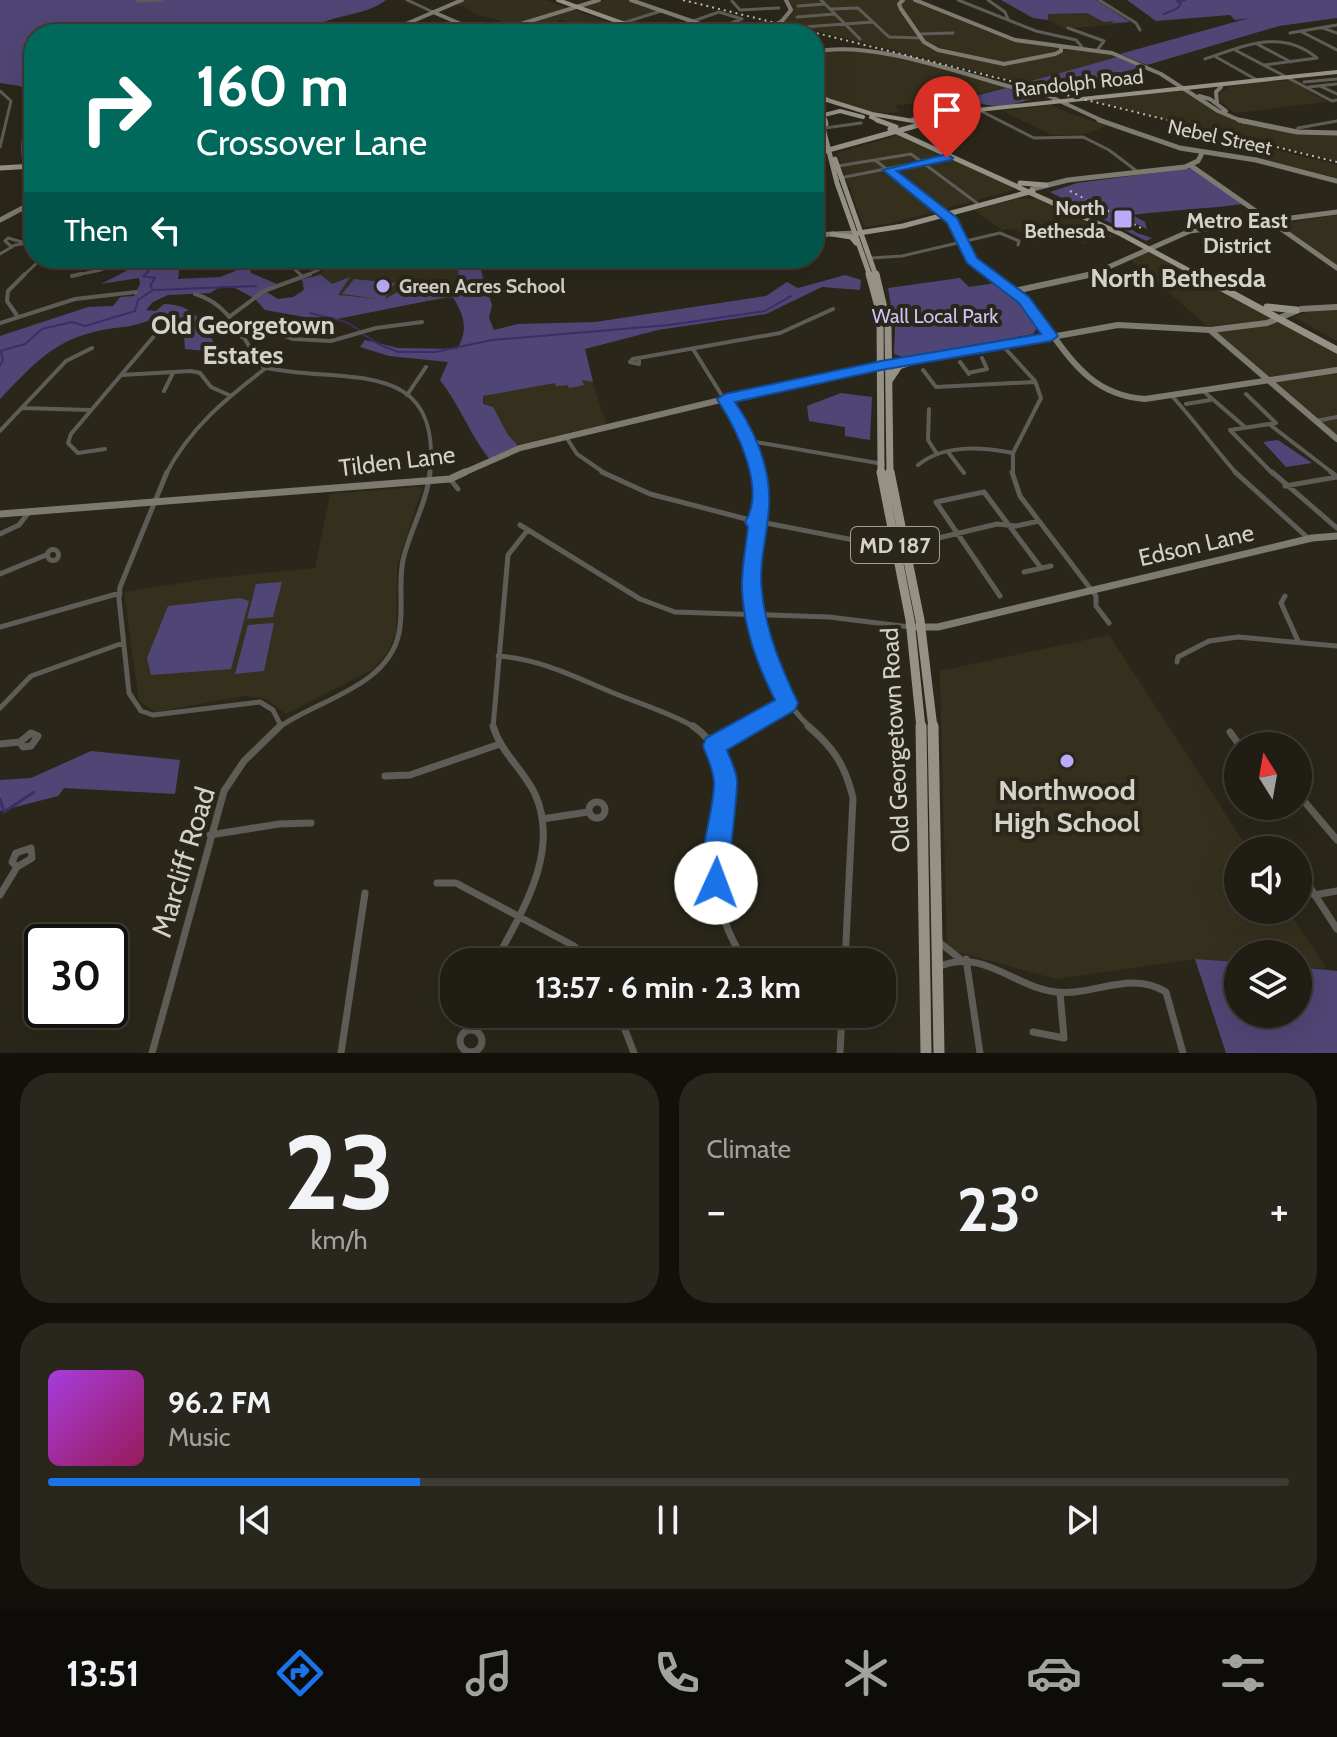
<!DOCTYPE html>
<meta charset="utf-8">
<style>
:root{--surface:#201d14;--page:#28261d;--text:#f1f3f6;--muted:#a2a2a0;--line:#3d3b34;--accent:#1a73e8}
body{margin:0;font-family:Cabin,sans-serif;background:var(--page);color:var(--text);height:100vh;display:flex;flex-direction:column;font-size:30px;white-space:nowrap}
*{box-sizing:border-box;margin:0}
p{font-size:26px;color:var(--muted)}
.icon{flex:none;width:44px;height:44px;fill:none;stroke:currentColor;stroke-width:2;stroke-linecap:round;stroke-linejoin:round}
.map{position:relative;height:1053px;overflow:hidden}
.drawer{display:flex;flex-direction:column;gap:20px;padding:20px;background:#12100b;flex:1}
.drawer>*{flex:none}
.top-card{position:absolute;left:24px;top:24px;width:800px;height:244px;border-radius:32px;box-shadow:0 8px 32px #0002,0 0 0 2px var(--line);background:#00695c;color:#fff;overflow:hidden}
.needle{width:52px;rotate:349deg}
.buttons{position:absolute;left:1224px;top:732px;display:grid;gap:16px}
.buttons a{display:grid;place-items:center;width:88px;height:88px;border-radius:50%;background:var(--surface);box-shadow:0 8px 32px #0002,0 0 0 2px var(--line);font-size:40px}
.speed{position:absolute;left:24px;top:924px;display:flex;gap:16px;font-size:40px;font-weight:700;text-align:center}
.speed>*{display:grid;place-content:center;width:104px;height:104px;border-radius:50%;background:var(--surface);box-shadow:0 8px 32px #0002,0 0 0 2px var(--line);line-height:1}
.speed .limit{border:4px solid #111;border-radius:12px;background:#fff;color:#111}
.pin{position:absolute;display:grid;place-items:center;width:68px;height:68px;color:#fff;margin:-82px -34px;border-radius:50% 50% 50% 0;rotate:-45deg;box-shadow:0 0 8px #0007}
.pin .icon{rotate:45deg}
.me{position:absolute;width:88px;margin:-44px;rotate:2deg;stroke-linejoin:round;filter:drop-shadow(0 0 6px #0008)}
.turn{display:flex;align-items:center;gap:28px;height:168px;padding:0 40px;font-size:36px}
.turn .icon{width:104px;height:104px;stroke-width:2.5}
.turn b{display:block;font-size:56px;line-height:68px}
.then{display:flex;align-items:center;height:76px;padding:0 40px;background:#0003;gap:16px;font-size:30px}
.big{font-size:60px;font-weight:700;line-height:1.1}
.drawer .card{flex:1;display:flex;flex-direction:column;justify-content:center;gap:12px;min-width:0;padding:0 28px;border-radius:32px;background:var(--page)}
.drawer .dial{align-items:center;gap:0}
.dial b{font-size:104px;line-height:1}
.song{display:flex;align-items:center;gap:24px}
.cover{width:96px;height:96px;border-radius:12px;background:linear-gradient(135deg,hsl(280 70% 55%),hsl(330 70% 35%))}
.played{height:8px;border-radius:4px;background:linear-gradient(90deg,var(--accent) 30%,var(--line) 30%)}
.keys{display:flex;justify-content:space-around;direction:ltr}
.heat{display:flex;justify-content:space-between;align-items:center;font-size:44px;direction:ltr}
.drawer .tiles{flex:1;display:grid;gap:20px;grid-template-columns:1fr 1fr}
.card:last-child{grid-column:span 2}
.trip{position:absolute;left:440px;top:948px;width:456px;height:80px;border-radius:32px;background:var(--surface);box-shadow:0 8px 32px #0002,0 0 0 2px var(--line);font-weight:700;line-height:80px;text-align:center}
.menu{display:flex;height:128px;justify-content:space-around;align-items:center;background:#0d0c08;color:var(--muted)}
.menu .icon{width:56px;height:56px}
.menu .selected{color:var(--accent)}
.menu b{font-size:36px;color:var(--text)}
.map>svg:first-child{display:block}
.built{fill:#35301e}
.green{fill:#504675}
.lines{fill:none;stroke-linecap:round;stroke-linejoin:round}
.stream-far1{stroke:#3c2d67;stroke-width:2}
.stream{stroke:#3c2d67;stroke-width:3}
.street-far3{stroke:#5e5c56;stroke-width:3}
.street-far2{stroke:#5e5c56;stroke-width:4}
.street-far1{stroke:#5e5c56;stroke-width:5}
.street{stroke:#5e5c56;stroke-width:7}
.secondary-far3{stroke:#7d7a70;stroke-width:4}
.secondary-far2{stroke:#7d7a70;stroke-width:5}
.secondary-far1{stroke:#7d7a70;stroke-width:6}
.secondary{stroke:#7d7a70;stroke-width:7}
.primary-far4{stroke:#959185;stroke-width:4}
.primary-far3{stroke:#959185;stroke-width:5}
.primary-far2{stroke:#959185;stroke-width:7}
.primary-far1{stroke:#959185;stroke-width:9}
.primary{stroke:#959185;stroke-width:11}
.rail{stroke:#bbb9b0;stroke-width:2;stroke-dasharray:2 4;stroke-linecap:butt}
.secondary-bridge{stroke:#7d7a70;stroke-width:4}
.primary-bridge{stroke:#959185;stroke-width:5}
.route{fill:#1a73e8;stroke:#114b97;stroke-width:2}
.poi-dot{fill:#b9abf7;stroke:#2a271a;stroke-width:3}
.labels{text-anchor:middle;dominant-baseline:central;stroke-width:8;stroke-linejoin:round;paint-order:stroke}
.far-street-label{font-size:20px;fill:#d3d1c9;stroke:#2a271a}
.far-poi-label{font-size:20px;font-weight:bold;fill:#d3d1c9;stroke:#2a271a;text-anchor:end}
.far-park-label{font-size:20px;fill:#ccc3f9;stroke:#2a271a}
.far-neighbourhood-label{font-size:22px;font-weight:bold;fill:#d3d1c9;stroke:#2a271a}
.shield{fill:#2a271a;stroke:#a09e94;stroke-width:2}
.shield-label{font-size:22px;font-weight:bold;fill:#d3d1c9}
.street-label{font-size:24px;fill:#d3d1c9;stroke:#2a271a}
.far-district-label{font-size:26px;font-weight:bold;fill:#d3d1c9;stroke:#2a271a}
.neighbourhood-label{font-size:26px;font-weight:bold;fill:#d3d1c9;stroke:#2a271a}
.near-poi-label{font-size:28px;font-weight:bold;fill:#d3d1c9;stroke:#2a271a}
.near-street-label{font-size:28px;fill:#d3d1c9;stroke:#2a271a}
</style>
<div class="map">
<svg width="1337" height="1053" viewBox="0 0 1337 1053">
<rect width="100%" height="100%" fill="#2a271a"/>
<path class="built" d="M465,0H545L567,8L506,27L497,24L501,21L475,14L463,6L451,5Z
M606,0H627L657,11L623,22L583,7Z
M786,0H915L1015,40L1089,48L1120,56L1024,83L781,22L790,14Z
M1102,8L1128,23L1064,29L1048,20V14Z
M572,9L642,34H589L591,33L585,29L562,20L539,28L527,23Z
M851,47L867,49L1009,87L942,102L947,111L928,114L915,104L895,105L899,111L892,113L865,112L814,95V56L832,48Z
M1290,80L1327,102L1235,113L1220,101L1219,95L1230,86Z
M1183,88L1236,118L1284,130L1337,133V161L1086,99Z
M1051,105L1072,114L1107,126L1084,134L1052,135L1003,111Z
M899,135L1013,187L1014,190L892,223L864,227L837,153Z
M1251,144L1337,165V178L1265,160L1243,145Z
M1021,198L1038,199L1116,237L1084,243L1062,232L1038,242L1012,228L1002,230L974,210Z
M1337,215V266L1279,224Z
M1153,250L1337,350V439L1131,260Z
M337,258H456L462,297L323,316L293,301L314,276L331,267Z
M1337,310V341L1294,317L1308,312Z
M589,372L606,424L507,447L474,398L546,379Z
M418,487L422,489L397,566L396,633L387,653L372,670L286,714L266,699L245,696L155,712L139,701L124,592L213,578L315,568L330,494Z
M1109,635L1249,850H1238V910H1288L1327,969L1298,967V954H1238V962L1195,959L1056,979L947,949L940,671Z"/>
<path class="green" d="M0,0H386C364,18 325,13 305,34H34V164L24,163C14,142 33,115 28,92L20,86L0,83Z
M1001,0H1096L1130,22L1111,23L1114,21L1104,22L1087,13L1048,14V20L1033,18Z
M1127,0H1337V18L1279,26L1147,65L1120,54L1249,18L1235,20L1230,15L1156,21Z
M1117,57L1142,67L1079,84L1071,81L1055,85L1061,89L1056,91L1024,83Z
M1006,88L1038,97C1009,106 994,111 967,98Z
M1192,168L1243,204C1204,209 1171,210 1132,215L1145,222L1147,229L1121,217L1114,218L1137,233L1152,238L1146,241L1050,192L1077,183Z
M141,258H190L180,264L178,279L220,277L245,267L250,269L251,273L277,284L265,291L278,299L293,297L304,290L302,279L321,275L332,284L350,277L338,295L380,299L342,294L354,279L395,283L385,299L417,281L455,286L459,281L457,258H477L492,305L489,318L494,330L518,324L595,322L766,296L787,282L798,288L845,275L861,280L860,290L822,287L766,314L658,330L585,349L593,382L582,380L584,385L569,388L568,385L556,386L555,383L483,396V404L493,407L508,435L520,448L491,461C470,436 460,405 440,380L448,362L389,356L360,347L365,340L398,348L457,349C469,330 464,314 452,296L327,321L265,310L254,298L235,288L221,286L210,293L168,295L153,302L146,310L156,311L164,304C195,304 207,326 218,352L185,349L183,319C162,312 142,325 124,327C61,333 41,356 0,399V336L88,307L113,306L120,297L134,296L140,284L139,278L101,284L126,271Z
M960,278L969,287L996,283L1017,299L1037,328L1033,334L903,357L894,354L895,330L888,288Z
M841,393L872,397L870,440L845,436V427L809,421L807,406Z
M1278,440L1312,463L1286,467L1263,442Z
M282,582L273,617L247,619L256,584Z
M240,598L249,601L231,669L151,675L147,658L168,606Z
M274,623L264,671L235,674L248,625Z
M91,751L180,760L175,794L64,788L58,796L0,811V780L31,778Z
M1195,959L1238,962V1014H1298V967L1337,971V1053H1226Z"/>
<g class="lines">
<path class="stream-far1" d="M1164,14L1178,8L1181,3L1177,1L1185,0
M300,26L307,29L302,34
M155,290L256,286
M310,313L346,322L359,330
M363,334L380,345L398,352H435L492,340L669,325L765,311L791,296
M0,351L25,344L42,329L72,322L85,326L135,311L138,300L153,290L150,286L155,278L143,276L149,271L142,263L161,258
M0,366L3,360L1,352"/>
<path class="stream" d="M0,799L4,812L34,792"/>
<path class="street-far3" d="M407,0L433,12
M821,0L860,39
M958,0L1036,31L1076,40L1082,47
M988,0L1005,12L1008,19
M1099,0L1136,23L1140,30
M137,1L162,0
M732,1L740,10L779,8
M798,6L825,4
M831,9L858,8L889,37L922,38
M797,17L835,14
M623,23L661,11
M803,27L873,22
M1068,28L1104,41L1098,49
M1323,28L1337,33
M1302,32L1337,50
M1290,33L1337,25
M656,34L719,12L742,19L716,29
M919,34L953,33
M1257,44L1291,62
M1235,50L1332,101L1337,100
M1216,57L1257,80
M1205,59C1244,46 1282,28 1317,58
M1264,65L1317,58
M1304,82L1337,79
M1320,86L1337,94
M1309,87L1336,84
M0,91L11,101L0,147
M979,110L1034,138L1083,137L1109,150L1138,172
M825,128L861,123
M1297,132L1298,128L1337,121
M875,160L941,212
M838,166L911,154L977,203
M840,178L951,156
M12,247L5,241L8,238L22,242
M0,254L15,245L34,242
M386,258L392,265L400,263L401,258
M871,258L902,256L1000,233L1019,241L1018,245
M224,259C251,258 283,254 302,276
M331,260L351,258
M23,276L42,258
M72,276L101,270L118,258
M305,276L318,270L332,258"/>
<path class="street-far2" d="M72,276L81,274
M195,294C231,304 242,339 263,367C340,386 443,352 430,474
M18,317L7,301L8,291L25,274
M229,317L264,291L310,274
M0,323L75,299L136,292
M242,337L272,332L294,339L331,341L376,328L422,322
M1003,346L1035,381L1041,398L1013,453V474
M693,349L742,428L757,474
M639,360V364L630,362L633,359L780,333L833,309
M960,362L969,374
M923,370L936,387L1034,382
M968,373L987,369L982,358
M121,375L191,371L200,373L211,387L229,395
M1202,390L1245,427
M164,391L173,373
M1246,394L1276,423L1230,430L1273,474
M407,395L426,367
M1171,395C1195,421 1214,448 1237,474
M1186,404L1210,400
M22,408L90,410
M929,409L928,440L937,454
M1316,421L1337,417
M1269,424L1334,474
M0,431L66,361L92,348
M566,437L577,454L606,474
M750,441L883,464
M105,449L78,453L68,443L71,434L155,335
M948,452L964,473
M918,465C944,444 981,447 1013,453
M166,474C190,428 225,399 266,368"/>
<path class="street-far1" d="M167,472L120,587L119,599L129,693L141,711L153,715L260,702L273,710L280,724
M602,472L650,494L754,521
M757,472L758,519
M1012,472L1020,496L1096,596V606L1109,623
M1235,472L1308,538
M1272,472L1337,528
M1331,472L1337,477
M450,479L458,489
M1285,486L1337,477
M761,522L895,548
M757,524C750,598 753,674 811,728
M520,525L640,599L675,612L829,617L910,627
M0,534L19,525L29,512
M930,540L997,524L1016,526L1039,521
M47.5 555a5.5 5.5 0 1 1 11 0a5.5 5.5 0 1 1-11 0Z
M1024,572L1051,566
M0,574L46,555
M1000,596L936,502L984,492L1041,568
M1285,596L1281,603L1298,641
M0,627L120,593
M498,656C541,659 577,678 616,694C643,705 671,713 696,728
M1177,662L1178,657L1209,641L1238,637L1337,646
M0,708L31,676L123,643
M278,728C317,700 388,687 399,633C404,609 398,584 403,560C410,530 427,503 430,472
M493,728L508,555L527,531
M744,728L788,703"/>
<path class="street" d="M493,726C501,753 523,769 535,794C561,852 521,913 495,962
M693,726C748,764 713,828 716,881C718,910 730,938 745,962
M808,726C834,748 845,765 853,798L845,962
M1230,732L1240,746
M31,733L38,736L31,746L23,747L20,742Z
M0,744L20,742
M714,746L748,726
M385,776L410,775L497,745
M1298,794L1337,840
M589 810a8 8 0 1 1 16 0a8 8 0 1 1-16 0Z
M542,819L588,812
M210,835L279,824L311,823
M31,848L32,858L17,867L12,862L16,853Z
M1298,869L1337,929
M437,883H456L574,946L591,962
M0,895L17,867
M1314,895L1337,891
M939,942L959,958
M966,959L980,1053
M938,967C983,947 1013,987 1056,992C1095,996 1129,970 1166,992L1183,1053
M472,1014V1029
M619,1014L634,1053
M811,1014L841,1023
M460 1041a11 11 0 1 1 22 0a11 11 0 1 1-22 0Z
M1033,1032L1064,1038L1060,993
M152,1053L224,791L244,761L280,726
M341,1053L365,893
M840,1053L842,1014"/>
<path class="secondary-far3" d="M631,0L729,34
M903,0L899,4L901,9L924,42L938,50L1004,64L1055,54L1061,51V46
M915,0L1015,40L1112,53L1161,74L1218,111L1244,122
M433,12L484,34
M782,21L791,10L786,0
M391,34L406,24L462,0
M488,34L599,0
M757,34L772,27
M814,52C871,39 964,75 1022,90
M1019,88L1049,96L1105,122
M1199,96L1210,99L1226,111
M1217,103L1216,92L1221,87"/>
<path class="secondary-far2" d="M1099,120L1180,148L1256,160L1337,181
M1239,120L1297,132L1337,133
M1190,165L1337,268
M1032,189L1068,180L1185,167L1198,161L1202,153
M941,212C963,232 964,257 991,276
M0,220L34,202
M814,235L855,233
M599,258H632
M1095,273L1190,231L1337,212
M1083,276L1098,273"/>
<path class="secondary-far1" d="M988,274C1001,282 1014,289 1024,300C1064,342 1079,394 1145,399L1337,370
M1014,291L1093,274
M1211,331L1337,439
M461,474L520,448L779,386L1118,325L1211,330L1267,323L1301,309L1337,307"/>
<path class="secondary" d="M0,514L450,479L465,472
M911,627H938L1312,538L1337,536"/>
<path class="primary-far4" d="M558,0L653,34
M814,95L828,100
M827,100L872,114L919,122
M814,104L822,122
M871,117L882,122
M825,122L824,115L840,111L863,117
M930,122L968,111L1337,72"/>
<path class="primary-far3" d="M821,120L837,183L870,276
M825,120L826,124
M877,120L896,127
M913,120L931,129L949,151
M906,136L1121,234L1199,276
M814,154L937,120
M835,159L876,276
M0,168L34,166
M1020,183L1046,185
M859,233L903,226L1033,191
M832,234L851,237L856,243"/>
<path class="primary-far2" d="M869,274L880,314L881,474
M876,274L888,325L890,474
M1196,274L1337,350
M1267,307L1296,310
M889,381L899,366L916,360"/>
<path class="primary-far1" d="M881,472L910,620L921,728
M890,472L920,620L933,728"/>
<path class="primary" d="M921,726L926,1053
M933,726L939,1053"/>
<path class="rail" d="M683,0L1337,162
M1070,191L1143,229"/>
<path class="secondary-bridge" d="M772,27L782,21"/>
<path class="primary-bridge" d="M890,129L906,136"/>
</g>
<path class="route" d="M947,154L953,158L951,160L897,171L957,218L977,258L1029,297L1058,336L1051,341L881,370L735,402C756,433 771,468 769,506C768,533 758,564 762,592C766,632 781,667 798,703L795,710L727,750C730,759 736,770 737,780C738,789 727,885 725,892L716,896L707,892C693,859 714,818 714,783C714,771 707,757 703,746L706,738L775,700C758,667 744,628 742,590C741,570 746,547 748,527L745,522C767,489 736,428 717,399L725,394L881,361L1041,334L1019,303L967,263L947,223L883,170Z"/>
<g class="poi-dot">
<rect x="1113" y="209" width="20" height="20" rx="4"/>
<circle cx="383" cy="286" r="8"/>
<circle cx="1067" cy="761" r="8"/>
</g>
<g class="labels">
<g class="far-street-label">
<text transform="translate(1079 83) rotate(-6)">Randolph Road</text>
<text transform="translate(1220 137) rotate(12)">Nebel Street</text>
</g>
<g class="far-poi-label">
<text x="1105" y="208">North<tspan x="1105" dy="23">Bethesda</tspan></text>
<text x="399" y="286" text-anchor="start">Green Acres School</text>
</g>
<g class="far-park-label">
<text x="935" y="316">Wall Local Park</text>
</g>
<g class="far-neighbourhood-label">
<text x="1237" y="220">Metro East<tspan x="1237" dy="25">District</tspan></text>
</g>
<rect class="shield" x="851" y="527" width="88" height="36" rx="6"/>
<g class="shield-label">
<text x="895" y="545">MD 187</text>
</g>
<g class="street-label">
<text transform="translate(397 461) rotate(-7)">Tilden Lane</text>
<text transform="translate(1196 545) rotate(-13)">Edson Lane</text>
<text transform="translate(895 740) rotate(-93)">Old Georgetown Road</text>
</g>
<g class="far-district-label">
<text x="1178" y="278">North Bethesda</text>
</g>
<g class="neighbourhood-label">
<text x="243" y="325">Old Georgetown<tspan x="243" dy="30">Estates</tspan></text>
</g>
<g class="near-poi-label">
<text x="1067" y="790">Northwood<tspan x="1067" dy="32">High School</tspan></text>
</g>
<g class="near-street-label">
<text transform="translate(183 862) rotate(-73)">Marcliff Road</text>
</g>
</g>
</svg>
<div class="buttons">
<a><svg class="needle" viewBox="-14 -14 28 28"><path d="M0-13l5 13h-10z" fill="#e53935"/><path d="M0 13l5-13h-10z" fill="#a2a2a0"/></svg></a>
<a><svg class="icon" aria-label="sound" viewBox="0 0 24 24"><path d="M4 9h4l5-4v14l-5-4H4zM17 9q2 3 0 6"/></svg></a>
<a><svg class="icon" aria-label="layers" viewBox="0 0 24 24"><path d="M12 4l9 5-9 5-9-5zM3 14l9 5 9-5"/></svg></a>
</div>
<div class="speed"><div class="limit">30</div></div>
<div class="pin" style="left:947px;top:158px;background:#d93025"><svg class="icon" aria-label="arrive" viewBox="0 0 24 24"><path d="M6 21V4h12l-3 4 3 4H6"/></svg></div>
<svg class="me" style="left:716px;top:883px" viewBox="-20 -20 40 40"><circle r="19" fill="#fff"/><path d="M0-13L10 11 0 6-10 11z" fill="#1a73e8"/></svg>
<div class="trip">13:57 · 6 min · 2.3 km</div>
<div class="top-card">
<div class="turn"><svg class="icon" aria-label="right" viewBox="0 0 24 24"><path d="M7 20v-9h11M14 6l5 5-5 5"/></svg><div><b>160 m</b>Crossover Lane</div></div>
<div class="then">Then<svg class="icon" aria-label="left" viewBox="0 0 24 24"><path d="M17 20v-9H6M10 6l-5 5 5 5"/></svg></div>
</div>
</div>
<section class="drawer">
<div class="tiles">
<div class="card dial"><b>23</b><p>km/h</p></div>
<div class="card"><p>Climate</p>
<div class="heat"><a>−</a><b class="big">23°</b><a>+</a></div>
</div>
<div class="card">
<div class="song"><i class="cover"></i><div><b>96.2 FM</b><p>Music</p></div></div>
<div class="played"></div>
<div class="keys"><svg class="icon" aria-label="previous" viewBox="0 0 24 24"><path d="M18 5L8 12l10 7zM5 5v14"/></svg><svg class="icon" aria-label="pause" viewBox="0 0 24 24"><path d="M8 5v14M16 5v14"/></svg><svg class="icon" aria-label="next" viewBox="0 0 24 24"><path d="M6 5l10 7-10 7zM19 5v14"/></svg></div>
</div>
</div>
</section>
<nav class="menu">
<b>13:51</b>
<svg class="icon selected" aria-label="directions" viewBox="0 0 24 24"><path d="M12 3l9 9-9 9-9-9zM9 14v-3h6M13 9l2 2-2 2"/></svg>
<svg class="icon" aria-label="music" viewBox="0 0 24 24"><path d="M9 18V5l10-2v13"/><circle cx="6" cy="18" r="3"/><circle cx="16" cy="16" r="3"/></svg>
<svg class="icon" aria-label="phone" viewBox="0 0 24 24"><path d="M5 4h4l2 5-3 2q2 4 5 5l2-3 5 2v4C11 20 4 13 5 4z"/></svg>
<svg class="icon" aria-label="climate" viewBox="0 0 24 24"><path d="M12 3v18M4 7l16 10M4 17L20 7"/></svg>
<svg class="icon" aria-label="car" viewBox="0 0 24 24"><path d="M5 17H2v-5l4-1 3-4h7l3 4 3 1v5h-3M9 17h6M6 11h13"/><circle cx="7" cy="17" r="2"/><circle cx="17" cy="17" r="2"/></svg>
<svg class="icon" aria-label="filters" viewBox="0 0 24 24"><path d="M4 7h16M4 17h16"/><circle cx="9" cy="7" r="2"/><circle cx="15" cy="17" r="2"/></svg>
</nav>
